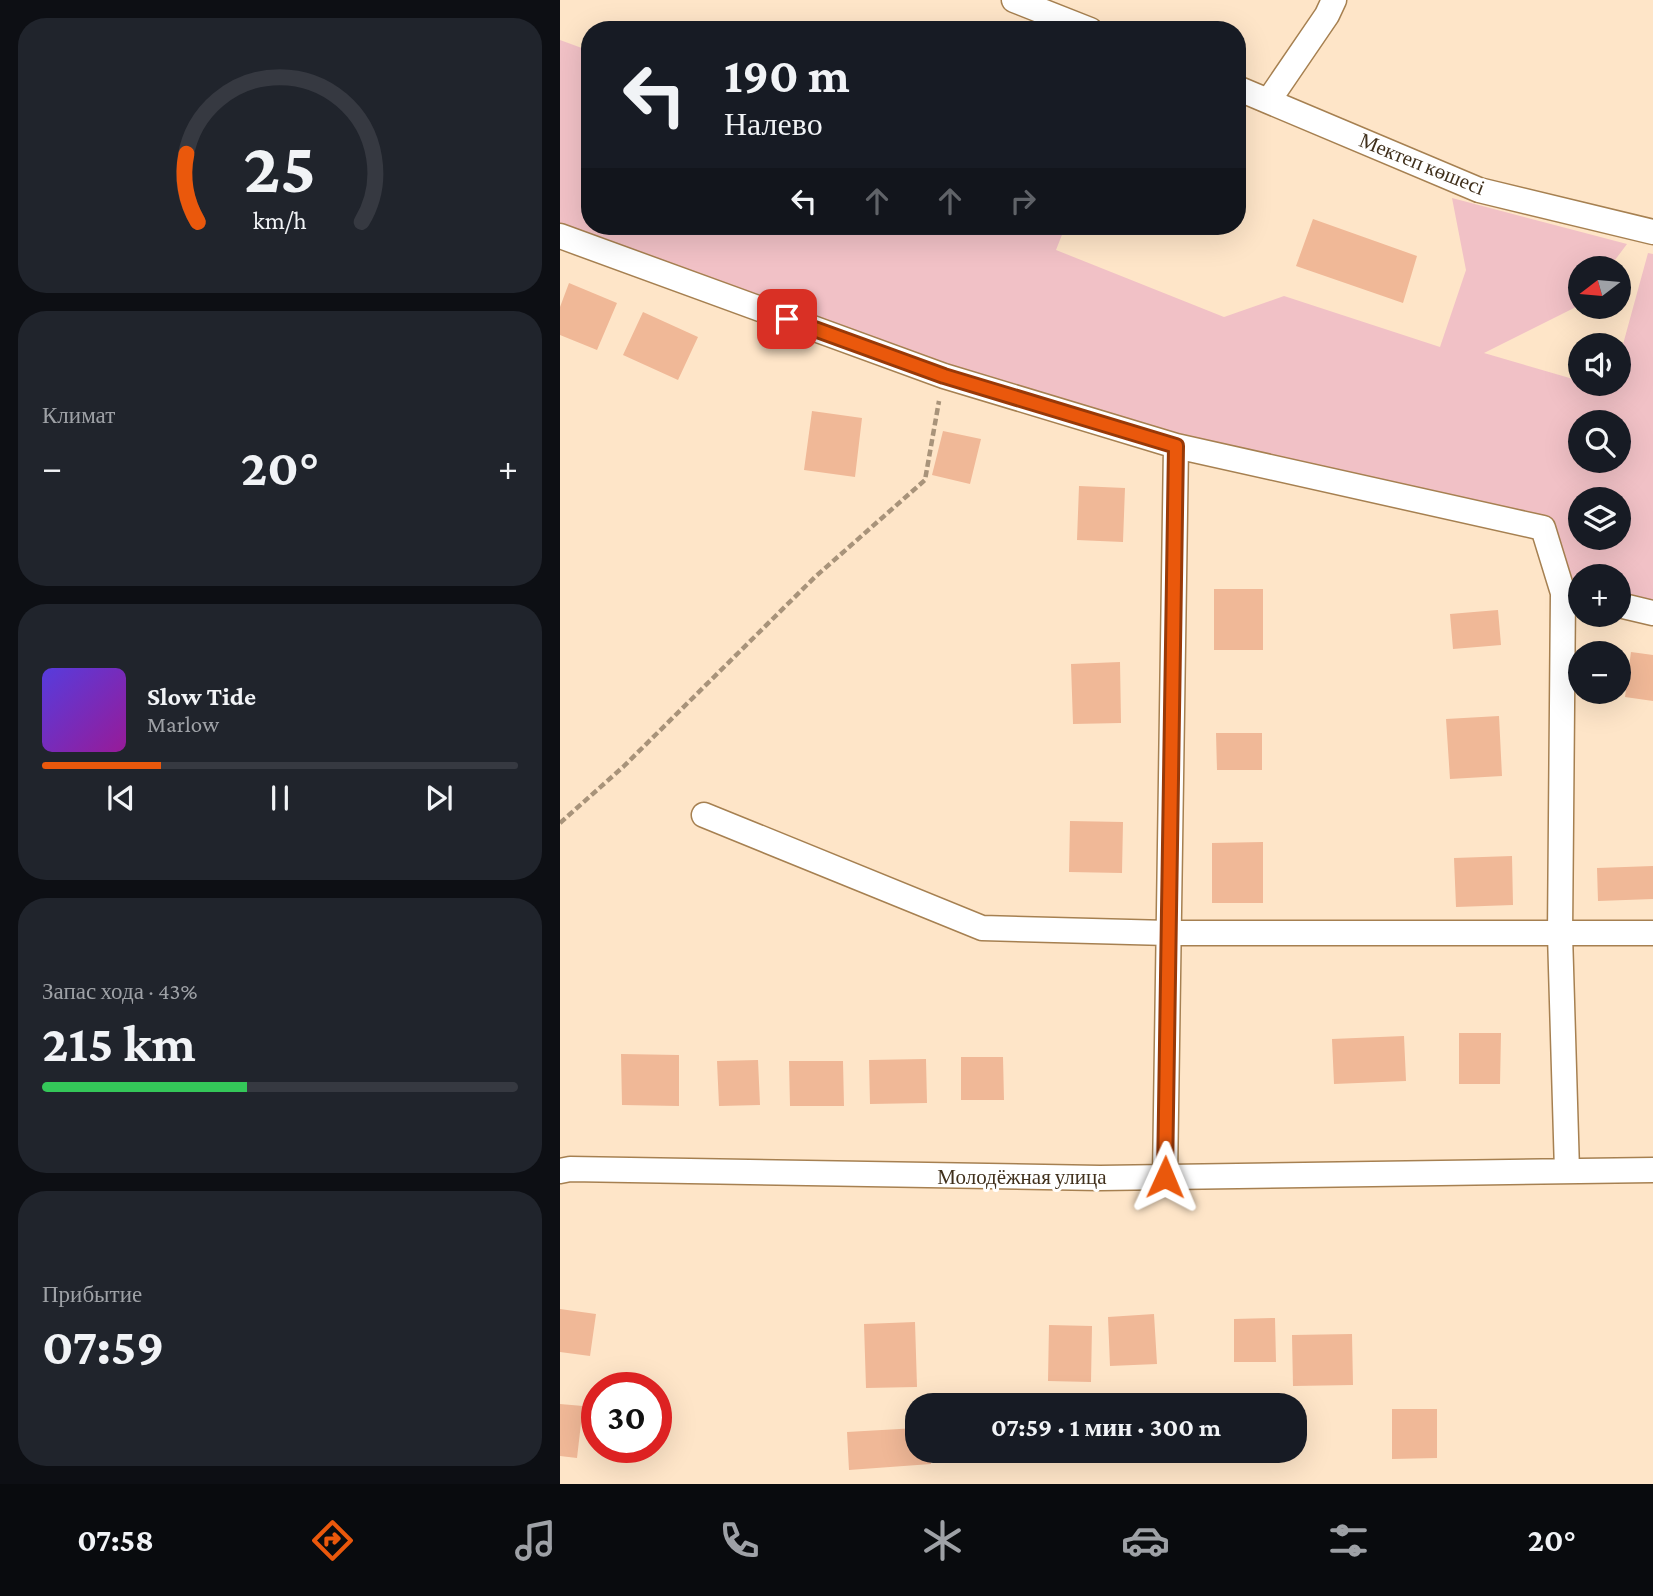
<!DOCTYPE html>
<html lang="ru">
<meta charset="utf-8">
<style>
:root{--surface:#171b24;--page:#20242c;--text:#f1f3f6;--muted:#9ea1a6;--line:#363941;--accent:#ea580c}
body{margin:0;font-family:"Crimson Pro",serif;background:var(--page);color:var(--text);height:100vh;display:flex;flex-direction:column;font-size:26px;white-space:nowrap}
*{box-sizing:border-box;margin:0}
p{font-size:23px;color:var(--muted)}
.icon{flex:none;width:38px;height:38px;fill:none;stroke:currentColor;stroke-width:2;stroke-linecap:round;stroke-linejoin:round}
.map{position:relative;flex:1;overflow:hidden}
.sheet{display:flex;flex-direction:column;gap:18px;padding:18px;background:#0d0f14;width:560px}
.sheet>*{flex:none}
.top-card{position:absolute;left:21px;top:21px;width:665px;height:214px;border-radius:28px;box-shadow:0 7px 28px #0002;background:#171b24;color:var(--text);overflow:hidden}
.needle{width:46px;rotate:254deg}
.tools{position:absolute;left:1008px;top:256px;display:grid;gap:14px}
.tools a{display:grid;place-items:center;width:63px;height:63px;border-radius:50%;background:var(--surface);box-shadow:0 7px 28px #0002;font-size:35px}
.speed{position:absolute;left:21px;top:1372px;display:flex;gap:14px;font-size:35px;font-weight:700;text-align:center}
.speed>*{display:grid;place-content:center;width:91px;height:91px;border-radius:50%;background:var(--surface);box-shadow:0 7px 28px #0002;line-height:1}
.speed .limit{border:10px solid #d22;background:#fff;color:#111}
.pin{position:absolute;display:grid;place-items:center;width:60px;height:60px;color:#fff;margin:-30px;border-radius:14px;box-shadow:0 4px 10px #0006}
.me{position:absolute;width:77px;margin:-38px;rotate:1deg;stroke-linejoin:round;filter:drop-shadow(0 0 5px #0008)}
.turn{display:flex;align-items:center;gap:24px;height:147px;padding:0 28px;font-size:32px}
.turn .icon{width:91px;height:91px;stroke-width:2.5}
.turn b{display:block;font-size:49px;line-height:60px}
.lanes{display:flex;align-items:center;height:66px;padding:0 28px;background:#0003;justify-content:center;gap:35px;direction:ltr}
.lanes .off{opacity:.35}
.big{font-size:52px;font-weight:700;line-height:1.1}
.sheet .card{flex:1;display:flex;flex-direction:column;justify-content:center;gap:10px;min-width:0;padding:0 24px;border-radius:28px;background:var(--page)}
.sheet .dial{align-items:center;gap:0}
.dial svg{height:182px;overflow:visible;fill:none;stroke:var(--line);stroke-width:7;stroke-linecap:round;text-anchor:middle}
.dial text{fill:var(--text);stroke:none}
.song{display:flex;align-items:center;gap:21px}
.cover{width:84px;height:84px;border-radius:10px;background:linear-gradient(135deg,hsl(250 70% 55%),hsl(300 70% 35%))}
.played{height:7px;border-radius:4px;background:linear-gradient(90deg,var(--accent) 25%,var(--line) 25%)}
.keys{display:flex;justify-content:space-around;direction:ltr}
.heat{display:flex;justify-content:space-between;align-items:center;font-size:38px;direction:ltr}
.charge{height:10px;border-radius:5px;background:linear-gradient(90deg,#34c759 43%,var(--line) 0)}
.trip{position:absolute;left:345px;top:1393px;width:402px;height:70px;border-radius:28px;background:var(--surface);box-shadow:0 7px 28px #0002;font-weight:700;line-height:70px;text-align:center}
.tabs{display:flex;height:112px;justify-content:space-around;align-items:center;background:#090b0e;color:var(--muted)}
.tabs .icon{width:49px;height:49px}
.tabs .active{color:var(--accent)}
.tabs b{font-size:32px;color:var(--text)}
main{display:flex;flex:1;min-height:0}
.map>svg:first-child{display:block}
.green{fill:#f1c1c6;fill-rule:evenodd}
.building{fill:#f0b897}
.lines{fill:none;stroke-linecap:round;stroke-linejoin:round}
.street-casing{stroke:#a68051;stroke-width:27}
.path{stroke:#a8937a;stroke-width:4.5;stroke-dasharray:7 3.5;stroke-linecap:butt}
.street{stroke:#fff;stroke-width:24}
.route-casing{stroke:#983908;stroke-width:18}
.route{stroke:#ea580c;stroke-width:12}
.labels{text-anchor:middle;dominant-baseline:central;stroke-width:6;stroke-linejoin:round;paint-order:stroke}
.street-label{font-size:21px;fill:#40301c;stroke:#fff}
</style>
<main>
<section class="sheet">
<div class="card dial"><svg viewBox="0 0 100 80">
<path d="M14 69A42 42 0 1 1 86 69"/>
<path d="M14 69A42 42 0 0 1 9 39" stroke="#ea580c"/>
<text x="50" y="56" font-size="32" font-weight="700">25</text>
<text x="50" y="72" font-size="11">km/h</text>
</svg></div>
<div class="card"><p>Климат</p>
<div class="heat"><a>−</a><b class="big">20°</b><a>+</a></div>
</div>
<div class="card">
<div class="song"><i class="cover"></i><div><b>Slow Tide</b><p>Marlow</p></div></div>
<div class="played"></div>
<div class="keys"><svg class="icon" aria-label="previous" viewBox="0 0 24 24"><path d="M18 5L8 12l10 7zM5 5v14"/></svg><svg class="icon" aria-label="pause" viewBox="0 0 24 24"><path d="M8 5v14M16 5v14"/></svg><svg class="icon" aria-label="next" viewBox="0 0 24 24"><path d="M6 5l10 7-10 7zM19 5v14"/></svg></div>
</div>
<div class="card"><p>Запас хода · 43%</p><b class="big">215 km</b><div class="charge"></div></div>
<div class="card"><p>Прибытие</p><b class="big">07:59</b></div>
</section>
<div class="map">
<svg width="1093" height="1484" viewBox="0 0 1093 1484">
<rect width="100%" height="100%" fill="#fee5c8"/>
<path class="green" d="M0,40L30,51V226H503L505,227L496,250L664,317L724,296L880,347L906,270L892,198L1067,244L1049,268H1020V305L924,353L1020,381V383L1050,390L1052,383H1059V359L1088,253L1093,254V606L1059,598V576H1020V587L1012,584L994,523L760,472L384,376L0,224ZM1020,422H1059V460H1020ZM1020,499H1059V537H1020Z"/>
<path class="building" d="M753,219L857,256L843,303L736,266Z
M9,283L57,303L37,350L0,335V307Z
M83,312L138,337L118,380L63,355Z
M252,411L302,418L295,477L244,470Z
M383,431L421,439L410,484L372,475Z
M519,486L565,488L563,542L517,540Z
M654,589H703V650H654Z
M938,610L941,645L893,649L890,614Z
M1071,652L1093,655V701L1065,697Z
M560,662L561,723L513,724L511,664Z
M939,716L942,776L890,779L886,719Z
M656,733H702V770H657Z
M510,821L563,822L562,873L509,872Z
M703,842V903H652V843Z
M952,856L953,905L896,907L894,858Z
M1093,866V899L1038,901L1037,868Z
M899,1033H941L940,1084H899Z
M844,1036L846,1081L774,1084L772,1039Z
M61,1054L119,1055V1106L62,1105Z
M401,1057H443L444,1100H401Z
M366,1059L367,1103L310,1104L309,1060Z
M198,1060L200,1105L159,1106L157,1061Z
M229,1061H283L284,1106H230Z
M0,1309L36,1314L30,1356L0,1352Z
M594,1314L597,1364L550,1366L548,1317Z
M715,1318L716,1362H674V1319Z
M355,1322L357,1387L306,1388L304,1324Z
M489,1325L532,1326L531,1382L488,1381Z
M792,1334L793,1385L733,1386L732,1335Z
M0,1404L23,1406L17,1458L0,1456Z
M832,1409H877V1458L832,1459Z
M357,1428V1451H370L371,1464L289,1470L287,1432Z"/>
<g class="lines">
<defs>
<path id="street" d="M454,0L530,30
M677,88L919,190L1093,232
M709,100L767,15L774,0
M0,236L384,376L616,446L983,528L1003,593L1020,597
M1003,593L1000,934L1007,1171
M1059,605L1093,613
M144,815L422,928L608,933H1093
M0,1171L10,1169L540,1178L1093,1170
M605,1177L616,446"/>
</defs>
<use href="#street" class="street-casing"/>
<path class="path" d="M0,823L63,767L255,577L365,480L379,401"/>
<use href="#street" class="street"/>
</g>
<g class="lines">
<defs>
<path id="route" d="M227,319L384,376L616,446L605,1177"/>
</defs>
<use href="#route" class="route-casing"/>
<use href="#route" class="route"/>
</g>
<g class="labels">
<g class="street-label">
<text transform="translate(862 164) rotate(22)">Мектеп көшесі</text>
<text x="462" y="1177">Молодёжная улица</text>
</g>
</g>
</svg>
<div class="tools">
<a><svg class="needle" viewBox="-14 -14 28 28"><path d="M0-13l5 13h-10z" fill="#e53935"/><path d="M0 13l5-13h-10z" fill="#9ea1a6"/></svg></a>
<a><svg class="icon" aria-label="sound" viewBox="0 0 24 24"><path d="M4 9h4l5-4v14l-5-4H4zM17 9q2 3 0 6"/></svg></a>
<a><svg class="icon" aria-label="search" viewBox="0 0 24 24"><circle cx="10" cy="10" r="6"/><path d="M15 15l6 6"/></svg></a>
<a><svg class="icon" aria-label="layers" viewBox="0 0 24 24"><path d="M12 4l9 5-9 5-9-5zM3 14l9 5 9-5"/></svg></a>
<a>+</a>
<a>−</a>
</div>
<div class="speed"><div class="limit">30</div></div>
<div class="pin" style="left:227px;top:319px;background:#d93025"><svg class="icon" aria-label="arrive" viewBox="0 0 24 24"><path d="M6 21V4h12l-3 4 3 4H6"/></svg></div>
<svg class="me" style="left:605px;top:1177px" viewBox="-20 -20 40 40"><path d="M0-17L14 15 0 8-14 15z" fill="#ea580c" stroke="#fff" stroke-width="4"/></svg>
<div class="trip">07:59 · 1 мин · 300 m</div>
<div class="top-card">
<div class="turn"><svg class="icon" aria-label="left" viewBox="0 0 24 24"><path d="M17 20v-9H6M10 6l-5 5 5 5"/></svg><div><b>190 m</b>Налево</div></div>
<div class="lanes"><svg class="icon" aria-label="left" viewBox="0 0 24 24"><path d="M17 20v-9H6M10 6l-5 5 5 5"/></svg><svg class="icon off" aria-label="ahead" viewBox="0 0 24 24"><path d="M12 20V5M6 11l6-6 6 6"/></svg><svg class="icon off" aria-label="ahead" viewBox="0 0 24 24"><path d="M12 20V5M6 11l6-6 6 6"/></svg><svg class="icon off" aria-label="right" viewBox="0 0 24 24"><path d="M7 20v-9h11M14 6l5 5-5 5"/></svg></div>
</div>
</div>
</main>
<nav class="tabs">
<b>07:58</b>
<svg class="icon active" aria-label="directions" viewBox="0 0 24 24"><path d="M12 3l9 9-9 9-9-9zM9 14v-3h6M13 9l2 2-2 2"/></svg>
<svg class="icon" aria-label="music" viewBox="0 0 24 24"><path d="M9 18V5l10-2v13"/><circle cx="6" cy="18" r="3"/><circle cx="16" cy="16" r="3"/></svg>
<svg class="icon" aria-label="phone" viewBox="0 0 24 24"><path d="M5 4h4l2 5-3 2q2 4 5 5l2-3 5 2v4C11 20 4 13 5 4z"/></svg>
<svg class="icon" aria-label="climate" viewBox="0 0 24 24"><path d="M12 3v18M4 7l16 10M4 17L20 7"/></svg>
<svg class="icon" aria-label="car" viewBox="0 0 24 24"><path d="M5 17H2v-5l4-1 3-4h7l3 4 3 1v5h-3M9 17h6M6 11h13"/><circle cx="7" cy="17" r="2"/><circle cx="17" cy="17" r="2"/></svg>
<svg class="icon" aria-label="filters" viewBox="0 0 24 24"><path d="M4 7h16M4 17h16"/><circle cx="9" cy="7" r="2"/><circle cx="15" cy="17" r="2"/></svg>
<b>20°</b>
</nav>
